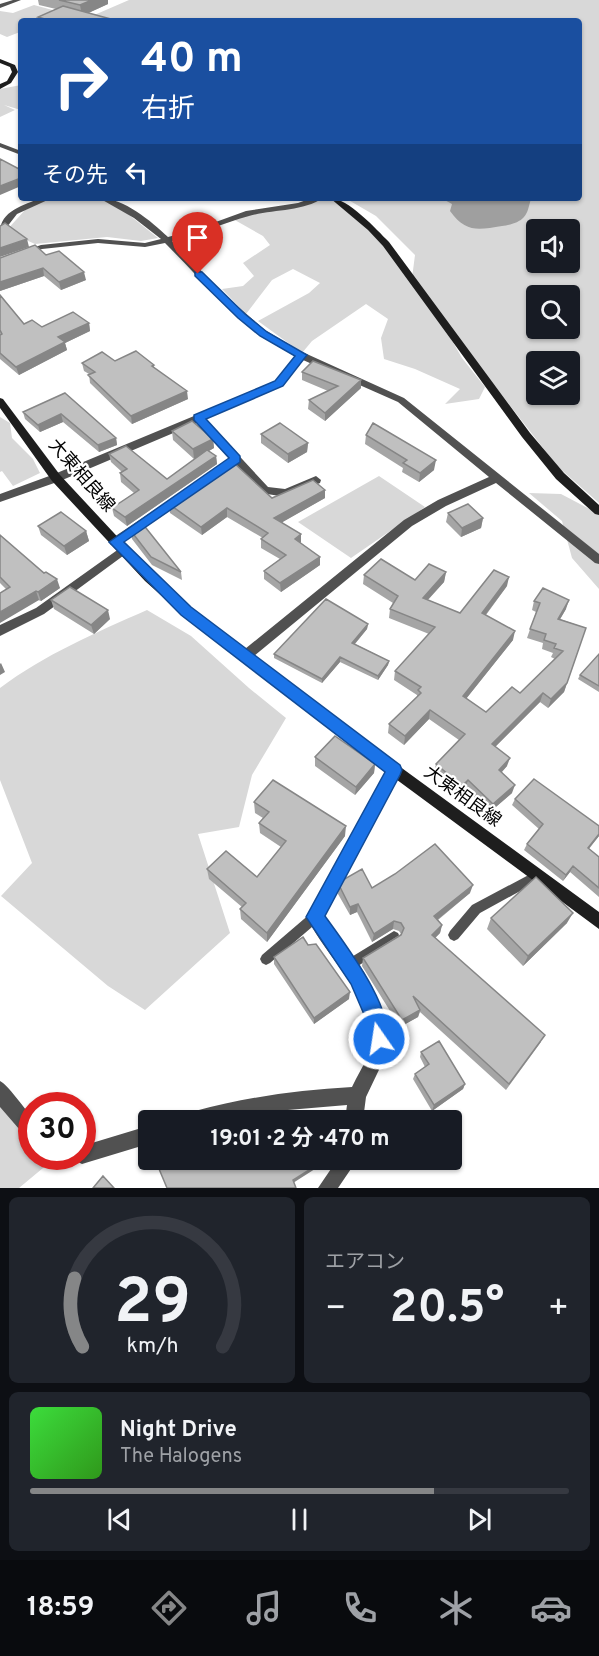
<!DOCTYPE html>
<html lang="ja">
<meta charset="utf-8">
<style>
:root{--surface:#171b24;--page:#20242c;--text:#f1f3f6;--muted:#9ea1a6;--line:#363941;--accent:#858687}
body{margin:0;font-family:Overpass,"Noto Sans JP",sans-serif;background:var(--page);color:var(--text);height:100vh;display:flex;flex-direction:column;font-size:22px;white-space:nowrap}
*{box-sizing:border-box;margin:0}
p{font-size:20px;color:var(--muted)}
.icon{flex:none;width:33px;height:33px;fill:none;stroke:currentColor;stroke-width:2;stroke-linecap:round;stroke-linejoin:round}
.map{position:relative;height:1188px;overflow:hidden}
.panel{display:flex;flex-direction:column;gap:9px;padding:9px;background:#0d0f14;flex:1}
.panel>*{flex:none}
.top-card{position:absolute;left:18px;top:18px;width:564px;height:183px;border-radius:6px;box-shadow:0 2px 4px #0004;background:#1a4fa0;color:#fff;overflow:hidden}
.fabs{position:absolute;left:526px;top:219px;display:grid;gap:12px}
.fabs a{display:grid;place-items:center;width:54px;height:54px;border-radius:6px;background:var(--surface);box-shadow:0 2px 4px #0004;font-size:30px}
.speed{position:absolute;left:18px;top:1092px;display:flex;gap:12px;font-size:30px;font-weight:700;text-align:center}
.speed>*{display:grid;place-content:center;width:78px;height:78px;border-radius:50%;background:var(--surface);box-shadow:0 2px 4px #0004;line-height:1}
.speed .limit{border:9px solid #d22;background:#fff;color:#111}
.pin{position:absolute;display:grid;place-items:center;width:51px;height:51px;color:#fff;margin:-62px -26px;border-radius:50% 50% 50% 0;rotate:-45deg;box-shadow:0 0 6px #0007}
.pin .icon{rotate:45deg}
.me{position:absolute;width:66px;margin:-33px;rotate:347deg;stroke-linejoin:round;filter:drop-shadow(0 0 4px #0008)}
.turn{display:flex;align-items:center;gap:21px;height:126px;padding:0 24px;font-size:27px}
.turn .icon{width:78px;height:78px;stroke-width:2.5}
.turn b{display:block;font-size:42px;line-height:51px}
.then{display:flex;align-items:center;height:57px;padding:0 24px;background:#0003;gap:12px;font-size:22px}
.big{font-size:45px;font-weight:700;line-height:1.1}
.panel .card{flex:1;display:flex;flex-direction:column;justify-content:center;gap:9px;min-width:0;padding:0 21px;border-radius:9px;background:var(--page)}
.panel .dial{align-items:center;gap:0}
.dial svg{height:156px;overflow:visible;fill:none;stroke:var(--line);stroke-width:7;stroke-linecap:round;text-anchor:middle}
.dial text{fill:var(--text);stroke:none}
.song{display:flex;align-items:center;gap:18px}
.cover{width:72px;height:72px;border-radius:9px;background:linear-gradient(135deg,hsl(120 70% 55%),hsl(110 70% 35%))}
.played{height:6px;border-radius:3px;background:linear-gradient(90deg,var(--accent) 75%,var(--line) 75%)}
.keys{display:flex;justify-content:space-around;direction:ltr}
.heat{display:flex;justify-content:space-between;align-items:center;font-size:33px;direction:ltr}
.panel .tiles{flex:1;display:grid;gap:9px;grid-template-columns:1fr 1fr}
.card:last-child{grid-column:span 2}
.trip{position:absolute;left:138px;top:1110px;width:324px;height:60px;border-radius:6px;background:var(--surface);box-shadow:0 2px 4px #0004;font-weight:700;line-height:60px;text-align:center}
.tabs{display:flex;height:96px;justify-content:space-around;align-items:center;background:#090b0e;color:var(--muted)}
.tabs .icon{width:42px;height:42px}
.tabs .on{color:var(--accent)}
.tabs b{font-size:27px;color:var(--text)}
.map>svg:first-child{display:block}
.green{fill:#d8d8d8;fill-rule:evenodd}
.water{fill:#9f9f9f}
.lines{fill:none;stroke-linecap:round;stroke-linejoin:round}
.lane{fill:#515151;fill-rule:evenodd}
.street{fill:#515151;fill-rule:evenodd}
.secondary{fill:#1e1e1e;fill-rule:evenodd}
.wall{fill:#a5a5a5}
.shaded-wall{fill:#868686}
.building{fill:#c0c0c0;stroke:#868686;stroke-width:1.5}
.route{fill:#1a73e8;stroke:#114b97;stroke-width:1.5}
.labels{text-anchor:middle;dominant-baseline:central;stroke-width:4.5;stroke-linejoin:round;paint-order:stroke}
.street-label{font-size:18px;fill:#000;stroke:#fff}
</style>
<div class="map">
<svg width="599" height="1188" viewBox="0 0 599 1188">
<rect width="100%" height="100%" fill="#fff"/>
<path class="green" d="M129,0H599V503L557,466L431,304L462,358L485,387L479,399L445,404L460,389L415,369L384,359L381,338L388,319L366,304L312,341L302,353L258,321L309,293L320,283L293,269L272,280L246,314L222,289L243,286L254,276L243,263L270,245L263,236L233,219L321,198H331L376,236L412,278L415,255L376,216L345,198H579V21H95L85,19ZM537,230H570V262H537ZM537,296H570V328H537ZM537,362H570V394H537Z
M34,5L60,12L37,21H21L20,32L7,37L0,34V11L13,13Z
M21,85V110L4,105L15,110L0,117V89Z
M49,198H100L123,210L158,238L141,241L107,237L35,244L6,231L25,210Z
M0,417L10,423L12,438L33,459L40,473L13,486L2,471L0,472Z
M379,476L425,507L351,558L298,522Z
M529,493L561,494L599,514V589L572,558L562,521Z
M147,610L191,636L249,688L286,718L252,775L239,827L198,834L230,933L145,1010L108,986L1,896L32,863L0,780V688C44,655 97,632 147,610Z
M0,1102L31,1141L32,1156L44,1157L49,1163L19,1188H0Z"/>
<path class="water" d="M441,198H528L531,199C529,205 528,213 524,217C519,223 509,225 502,226C478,230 466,233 450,211L452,204Z"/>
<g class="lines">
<path class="lane" d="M538,870L542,871L544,875L542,879L480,913L458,939L454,941L450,939L448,935L450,931L472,905Z
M315,911L319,913L321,917L319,921L270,963L266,965L262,963L260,959L262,955L311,913Z
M394,931L398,933L400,937L398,941L353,969L349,971L345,969L343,965L345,961Z"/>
<path class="street" d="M13,0H21L0,8V4Z
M0,143L21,151V155L0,147Z
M41,198H52L17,214L3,232H0C0,211 24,205 41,198Z
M99,198C124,198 151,221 168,237L191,231L246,211L298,203L312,198H323C302,212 273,209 249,216C223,223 199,234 172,241L228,298L265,330L298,350L404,398L599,554V564L595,563L496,483L446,506L412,526L248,661H240L238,657L240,653L404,520L438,500L489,477L398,402L303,360L282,386L205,419L268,487L285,489L316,476L321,480L320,483L286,497L261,493L197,423L60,481L0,502V494L52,475L276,382L296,356C243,331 206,284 165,243L145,247L98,243L42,249L0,265V259L41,245L98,239L145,243L161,239L134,218Z
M180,493L184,494L185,497L184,500L119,545H111L109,542L111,539Z
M123,546L127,547L129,550L127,553L44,614L0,636V625L36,608Z
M394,764L399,766L401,770L324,916L364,972L387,1026V1053L366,1097L363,1120H345L347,1105L276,1111L227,1120H186L189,1114L195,1111C247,1097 298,1090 352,1087C357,1076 364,1065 369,1054C385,1008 323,955 307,917L389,766Z
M0,1081C8,1085 24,1108 32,1117V1140L26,1137L0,1107Z
M148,1126V1144L82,1164L76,1161L74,1156H82V1146Z
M337,1160H357L338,1188H318Z"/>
<path class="secondary" d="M0,59L15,65L18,72L11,83L0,89V84L7,81L12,72L10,67L0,63Z
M330,198C348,198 376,229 389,242L530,433L564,473L599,505V515L595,514L556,479L522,437L383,246L368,230Z
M0,398L3,399L60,475L153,575L190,608L399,766L599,912V929L389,774L182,614L145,581L52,481L0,408Z"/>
</g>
<path class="wall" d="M38,0H108V4L88,13L118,21H39L38,17L56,9L39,5Z
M46,255L86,280L61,290L44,276L0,291V258Z
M0,295L24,324L42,327L89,323L90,331L65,343L67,350L19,375L0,359Z
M115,361L154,365V368L188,399L132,424L90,383L89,374L84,371L82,363Z
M302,372L361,380V388L325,421L308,409L309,400L328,391L302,380Z
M65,393L116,438L117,445L99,452L63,422L40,432L25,419L23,412Z
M172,431L213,439L214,448L209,451L216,456L217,464L127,526L114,516L112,508L134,493L121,482L120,473L122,472L111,462L109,454L167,479L198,457L194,459L173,440Z
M261,434L308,443L307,452L288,463L261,443Z
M366,435L434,470L419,482L402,472L403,468L365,444Z
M272,498H325L282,522L301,542L300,543L320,565L281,592L264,579V571L280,559L261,548V539L263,538L227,517L202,535L170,513L169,504Z
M448,513L483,518L481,528L461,537L446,522Z
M38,526L86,531L89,541L67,555L41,535Z
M131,531L181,572L182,580L152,565L132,539Z
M0,535L60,588L41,601L6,589L0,583Z
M446,572L444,582L428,600L460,613L507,586L486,615L513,640L466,699L486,712L520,693L555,659L551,657L553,653L542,649L543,643L527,638L536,612L532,610L534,601L566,609L560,619L586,628L564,692L548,708L540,702L495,747L507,766L502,772L512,793L490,812L465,789L459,794L434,772L436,764L459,740L429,719L404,745L388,733L389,724L417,697V695L394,680L395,671L429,634L389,618L390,609L393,603L363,584L364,575L415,580Z
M51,600L110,619L94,634L54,609Z
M368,624L367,629L355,644L389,661L388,665L378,680L340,662L322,683L274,658V654Z
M599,654V692L578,679L580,675Z
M315,757L375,764L374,773L355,795L315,766Z
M515,799L599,836L589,849L599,857V897L570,872L563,881L524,850L527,844L539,829L512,805Z
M254,802L345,836L267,942L241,919L240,909L242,907L209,879L207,869L257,877L281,847L260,833L259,823L263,818L255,813Z
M339,885L470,893L438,920L442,925L440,933L435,938L541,1042L506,1090L420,1012L418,1017L400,1027L362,966L363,958L401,934L399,931L393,929L372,942L357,912L350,915L338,894Z
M491,918L567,923L523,966L487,929Z
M308,945L349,999L314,1024L274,964V957Z
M421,1052L465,1084L463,1089L432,1111L413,1079L415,1074L425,1067L420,1057Z"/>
<path class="shaded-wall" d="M92,0H108V4L82,16L80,5Z
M21,178V186L0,195V186Z
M27,239L29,247L0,257V248Z
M43,268L44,276L0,291V282Z
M84,272L86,280L61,290L59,282Z
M89,323L90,331L65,343L67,350L19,375L16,367L58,337Z
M361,380V388L325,421V413Z
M187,391L188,399L132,424L131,416Z
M61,414L63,422L40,432L38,425Z
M116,438L117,445L99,452L98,445Z
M213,439L214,448L194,459L193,449Z
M308,443L307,452L288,463V454Z
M216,456L217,464L127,526L125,517Z
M436,460L434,470L419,482L420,473Z
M325,490V498L274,527V518Z
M227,508V517L202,535L201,527Z
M483,518L481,528L461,537L462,528Z
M86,531L89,541L67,555L64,546Z
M301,534V542L295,548V539Z
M320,557V565L281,592L280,583Z
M446,572L444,582L421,607L423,598Z
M509,577L507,586L480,622L482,613Z
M57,579L60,588L41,601L38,592Z
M36,591L39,600L0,623V612Z
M569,600L566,609L555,628L558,619Z
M108,610L110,619L94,634L91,625Z
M368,624L367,629L352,647V643Z
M515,631L513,640L461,705L463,696Z
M340,657V662L322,683V679Z
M389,661L388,665L378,680V676Z
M1,663L5,672L0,675V664Z
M567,683L564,692L548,708L551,699Z
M543,693L540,702L489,753L492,744Z
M430,710L429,719L404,745L405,736Z
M510,758L507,766L496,778L499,770Z
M375,764L374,773L355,795L356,787Z
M468,780L465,789L459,794L462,786Z
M515,785L512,793L490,812L493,804Z
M346,826L345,836L267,942V933Z
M599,834V836L584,854L588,848Z
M573,866L570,872L563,881L566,875Z
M473,885L470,893L432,924L434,916Z
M358,904L357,912L350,915V907Z
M573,913L567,923L523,966L528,956Z
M394,921L393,929L372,942L374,934Z
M442,925L440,933L430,943L432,935Z
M350,992L349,999L314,1024V1018Z
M420,1010L418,1017L400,1027L402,1020Z
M465,1084L463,1089L432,1111L434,1105Z
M325,1160H329L293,1183V1180Z"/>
<path class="building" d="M59,0H92L80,5Z
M63,6L118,21H44L48,20L38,17Z
M0,159L21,170V178L0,186Z
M5,223L27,239L0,248V226Z
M35,245L46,255L59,251L84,272L59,282L43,268L0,282V258Z
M0,295L24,324L32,320L42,327L73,312L89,323L58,337L65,342L16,367L0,353V335L2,334L0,330Z
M136,351L154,365L152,366L187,391L131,416L88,375L95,372L82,363L102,352L115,361Z
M313,361L361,380L325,413L309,400L338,386L302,372Z
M65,393L116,438L98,445L61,414L38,425L23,412Z
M192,421L213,439L193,449L172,431Z
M280,423L308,443L288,454L261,434Z
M373,423L436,460L420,473L403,463L407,460L366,435Z
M126,446L167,479L207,450L216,456L125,517L112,508L139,490L120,473L127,469L109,454Z
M234,463L272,498L313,480L325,490L274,518L301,534L295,539L320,557L280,583L264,571L286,555L261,539L268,533L227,508L201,527L169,504L228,464Z
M468,504L483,518L462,528L448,513Z
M61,512L86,531L64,546L38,526Z
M142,523L181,572L151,557L131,531Z
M0,535L44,573L46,572L57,579L38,592L36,591L0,612V593L10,587L0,577Z
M381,559L415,580L429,564L446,572L423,598L460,613L494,570L509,577L482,613L515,631L463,696L486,712L512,687L520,693L563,651L554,648L556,644L544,640L546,634L530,629L540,603L534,601L543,588L569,600L558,619L586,628L567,683L551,699L543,693L492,744L510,758L499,770L515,785L493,804L468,780L462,786L436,764L465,734L430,710L405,736L389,724L421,693L418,690L421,687L395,671L435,627L390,609L398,596L364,575Z
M70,587L108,610L91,625L51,600Z
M326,599L368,624L352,643L389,661L378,676L340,657L322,679L274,654Z
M599,654V686L580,675Z
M335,736L375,764L356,787L315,757Z
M534,779L599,826V834L588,848L599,857V888L573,866L566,875L527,844L543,824L515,799Z
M273,780L346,826L267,933L240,909L246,903L207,869L226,851L257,877L286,841L259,823L269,812L254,802Z
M435,844L473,885L434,916L442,925L432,935L545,1035L509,1084L413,996L420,1010L402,1020L363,958L401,935L404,928L401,923L394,921L374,934L358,904L350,907L339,885L341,881L362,869L372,888L395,874Z
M536,877L573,913L528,956L491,918Z
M303,937L308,945L316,944L350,992L314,1018L274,957Z
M439,1041L465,1084L434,1105L415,1074L429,1064L421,1052Z
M314,1116L316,1120H307Z
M164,1160H325L293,1180L296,1188H167L157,1164Z
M103,1176L114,1188H93Z"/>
<path class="route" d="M195,272H202L245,314L267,332L307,355L283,386L206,419L240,456V462L124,542L191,607L400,765L402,770L400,775L325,916C344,943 399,1013 385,1046L379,1049L372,1046L369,1039V1026L351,984L306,917L385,772L181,615L109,542L229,458L194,420V415L275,381L295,356L260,336L238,318L195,276Z"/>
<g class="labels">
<g class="street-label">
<text transform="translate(81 476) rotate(49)">大東相良線</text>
<text transform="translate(462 797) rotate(36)">大東相良線</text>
</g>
</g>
</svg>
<div class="fabs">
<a><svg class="icon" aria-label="sound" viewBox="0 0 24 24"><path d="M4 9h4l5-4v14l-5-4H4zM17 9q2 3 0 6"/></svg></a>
<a><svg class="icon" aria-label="search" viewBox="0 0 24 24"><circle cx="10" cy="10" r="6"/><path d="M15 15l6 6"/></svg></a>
<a><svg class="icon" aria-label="layers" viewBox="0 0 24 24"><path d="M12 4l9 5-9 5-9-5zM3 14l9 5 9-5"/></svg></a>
</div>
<div class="speed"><div class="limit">30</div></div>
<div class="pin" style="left:198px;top:274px;background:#d93025"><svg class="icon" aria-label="arrive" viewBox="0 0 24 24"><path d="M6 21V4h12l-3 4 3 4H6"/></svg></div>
<svg class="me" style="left:379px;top:1039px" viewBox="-20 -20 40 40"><circle r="17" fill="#1a73e8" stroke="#fff" stroke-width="3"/><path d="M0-11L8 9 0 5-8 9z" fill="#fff"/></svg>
<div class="trip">19:01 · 2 分 · 470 m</div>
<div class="top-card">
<div class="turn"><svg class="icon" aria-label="right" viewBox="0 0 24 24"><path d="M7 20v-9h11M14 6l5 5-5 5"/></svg><div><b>40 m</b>右折</div></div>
<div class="then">その先<svg class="icon" aria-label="left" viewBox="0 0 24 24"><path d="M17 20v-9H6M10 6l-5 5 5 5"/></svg></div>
</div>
</div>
<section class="panel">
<div class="tiles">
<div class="card dial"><svg viewBox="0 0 100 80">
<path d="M14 69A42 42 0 1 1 86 69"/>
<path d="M14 69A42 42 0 0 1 10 34" stroke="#858687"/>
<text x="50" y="56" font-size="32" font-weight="700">29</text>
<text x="50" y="72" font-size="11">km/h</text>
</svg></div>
<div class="card"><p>エアコン</p>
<div class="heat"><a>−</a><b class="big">20.5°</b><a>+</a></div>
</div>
<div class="card">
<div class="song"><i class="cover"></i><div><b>Night Drive</b><p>The Halogens</p></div></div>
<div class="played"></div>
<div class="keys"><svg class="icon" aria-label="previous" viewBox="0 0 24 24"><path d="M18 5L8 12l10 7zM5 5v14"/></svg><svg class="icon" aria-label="pause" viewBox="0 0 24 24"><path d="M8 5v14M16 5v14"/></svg><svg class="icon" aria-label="next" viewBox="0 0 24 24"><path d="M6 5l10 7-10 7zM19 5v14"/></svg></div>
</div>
</div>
</section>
<nav class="tabs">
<b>18:59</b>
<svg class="icon on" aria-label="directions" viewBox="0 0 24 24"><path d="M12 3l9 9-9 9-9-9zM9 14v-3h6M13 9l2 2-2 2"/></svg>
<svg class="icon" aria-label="music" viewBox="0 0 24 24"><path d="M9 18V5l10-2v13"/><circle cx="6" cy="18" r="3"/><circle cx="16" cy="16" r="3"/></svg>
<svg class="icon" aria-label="phone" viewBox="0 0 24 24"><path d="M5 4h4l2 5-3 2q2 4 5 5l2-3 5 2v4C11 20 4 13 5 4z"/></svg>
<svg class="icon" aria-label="climate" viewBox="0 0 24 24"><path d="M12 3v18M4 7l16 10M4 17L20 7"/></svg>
<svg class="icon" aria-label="car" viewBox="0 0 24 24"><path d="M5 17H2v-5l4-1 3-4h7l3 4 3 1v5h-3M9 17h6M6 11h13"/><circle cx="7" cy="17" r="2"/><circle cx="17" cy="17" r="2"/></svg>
</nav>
